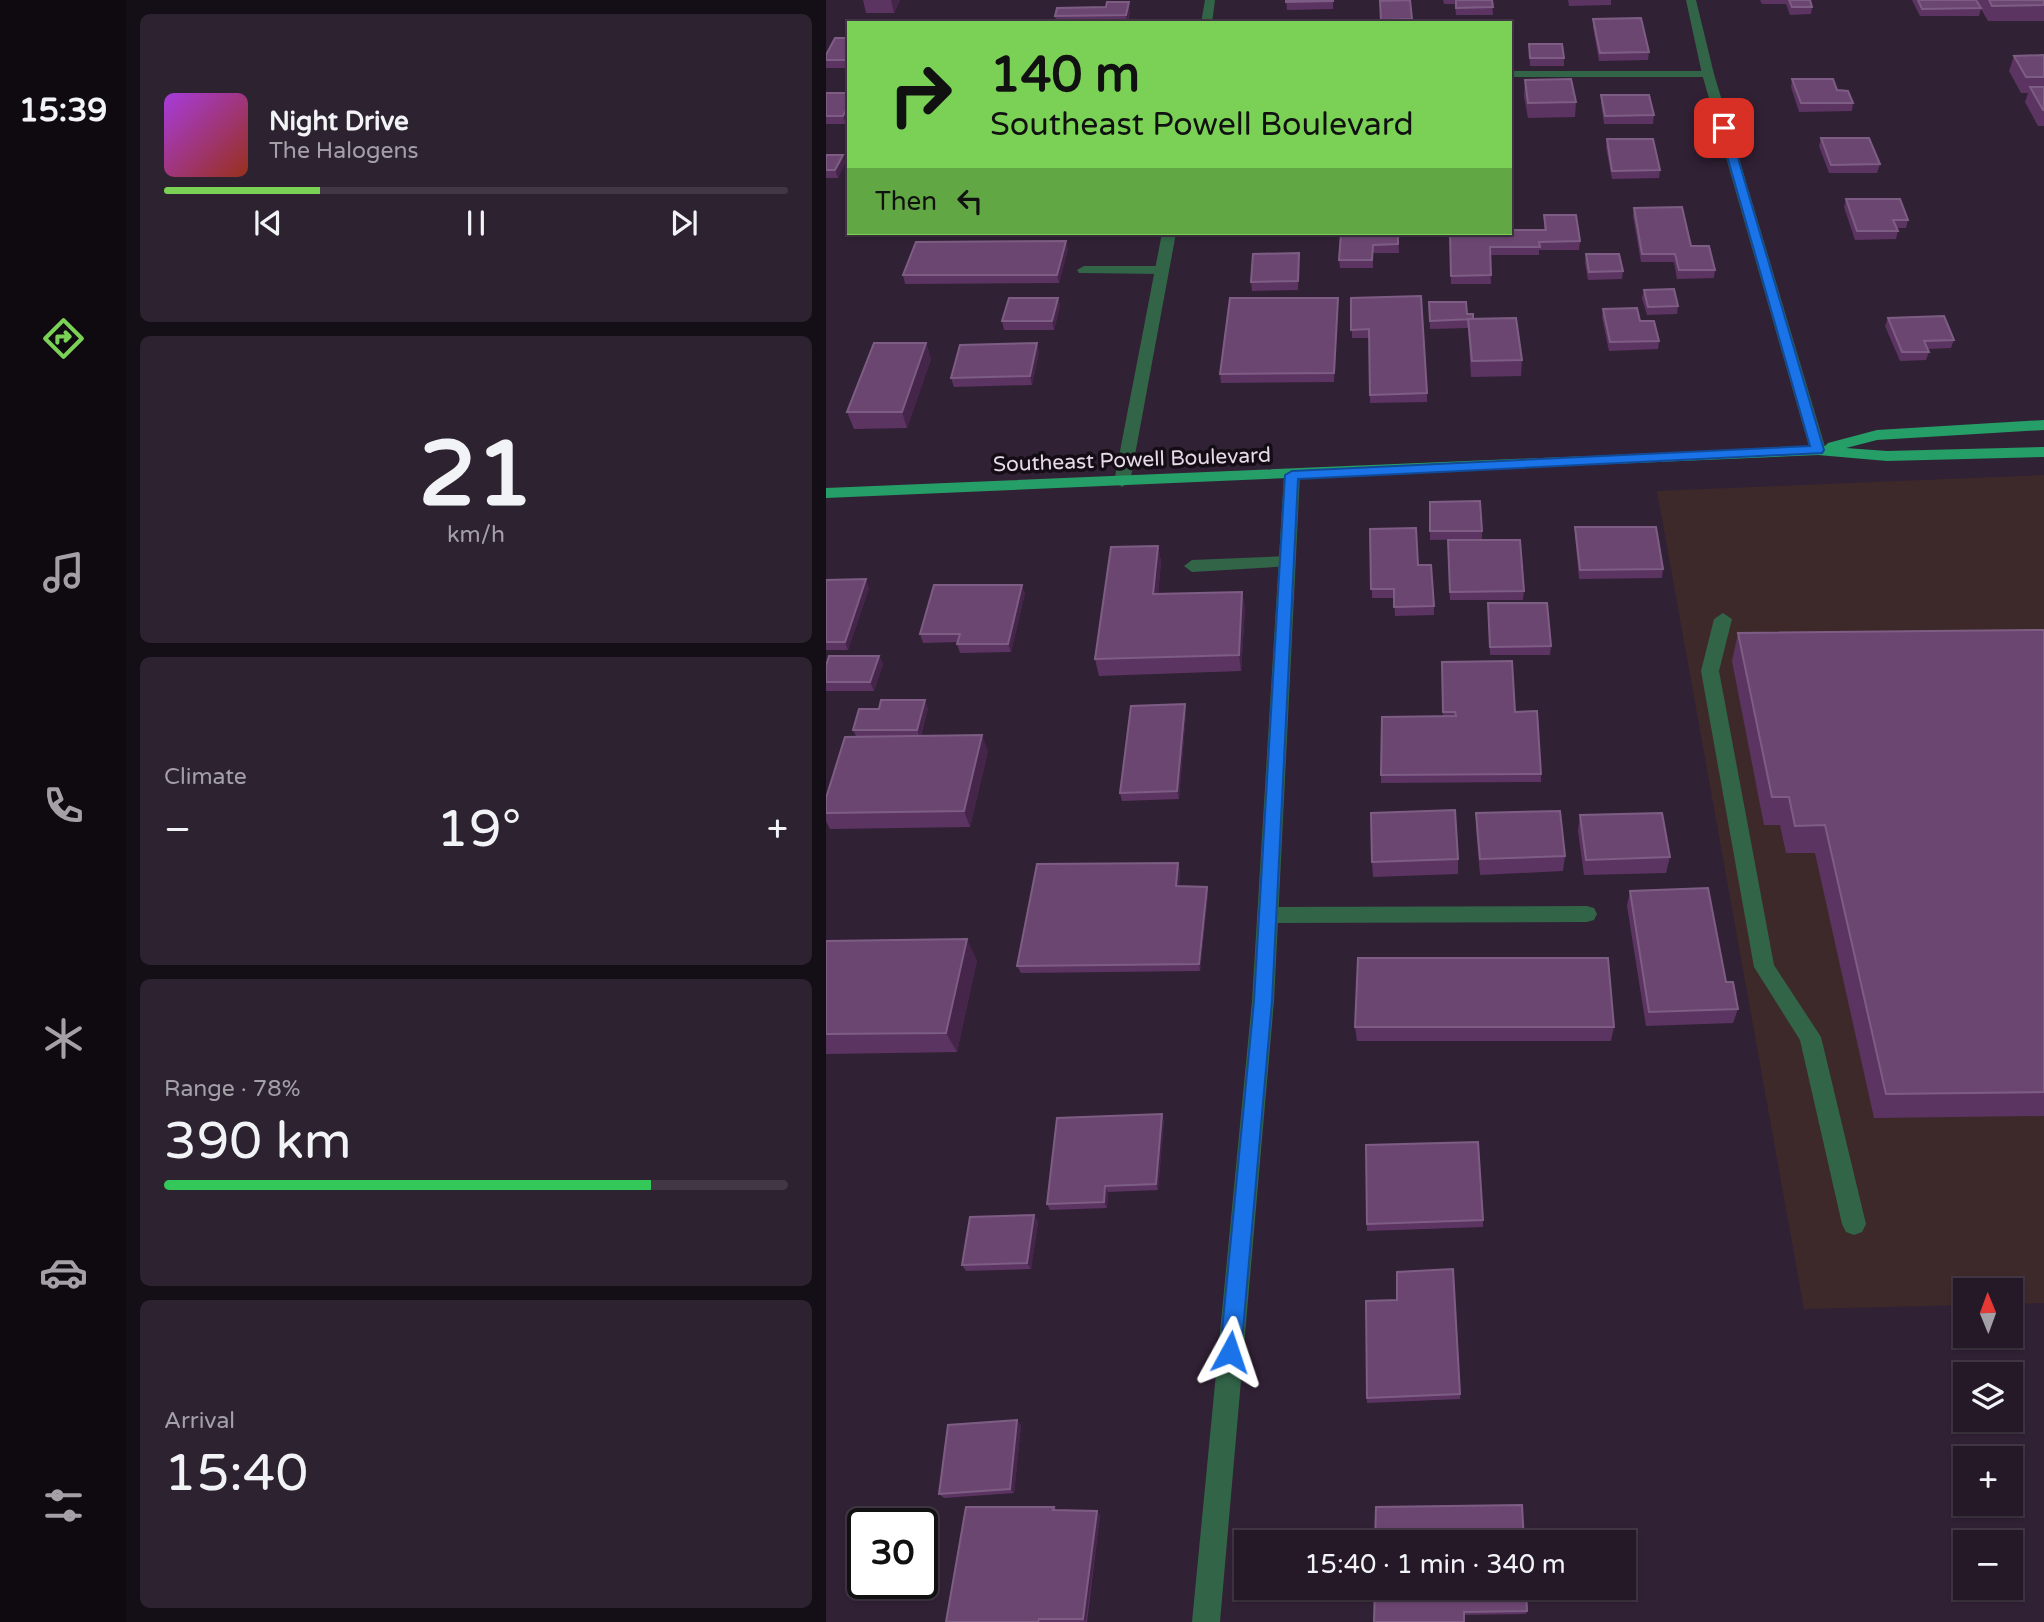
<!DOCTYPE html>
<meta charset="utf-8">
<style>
:root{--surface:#251928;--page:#2d2230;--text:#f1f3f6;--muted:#a3a0a8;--line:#423845;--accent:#7ad156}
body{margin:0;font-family:"Varela Round",sans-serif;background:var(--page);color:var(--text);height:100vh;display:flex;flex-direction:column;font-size:26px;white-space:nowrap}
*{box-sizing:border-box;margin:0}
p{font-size:23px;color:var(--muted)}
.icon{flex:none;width:38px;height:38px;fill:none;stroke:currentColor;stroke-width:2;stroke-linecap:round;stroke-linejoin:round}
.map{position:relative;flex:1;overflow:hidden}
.details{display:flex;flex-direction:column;gap:14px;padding:14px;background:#140e16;width:700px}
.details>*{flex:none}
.hud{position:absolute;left:21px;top:21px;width:665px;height:214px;border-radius:0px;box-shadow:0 2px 5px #0004,0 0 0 2px var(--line);background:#7ad156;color:#111;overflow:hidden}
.needle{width:46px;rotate:359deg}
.tools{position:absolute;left:1127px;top:1278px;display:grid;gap:14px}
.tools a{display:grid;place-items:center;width:70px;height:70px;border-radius:0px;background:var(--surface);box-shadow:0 2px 5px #0004,0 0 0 2px var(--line);font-size:35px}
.speed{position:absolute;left:21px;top:1508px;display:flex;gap:14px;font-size:35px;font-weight:700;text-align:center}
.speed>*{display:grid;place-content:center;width:91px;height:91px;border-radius:50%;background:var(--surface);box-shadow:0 2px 5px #0004,0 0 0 2px var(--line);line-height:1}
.speed .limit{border:4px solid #111;border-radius:10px;background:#fff;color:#111}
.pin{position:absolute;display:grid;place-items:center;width:60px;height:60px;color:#fff;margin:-30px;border-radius:14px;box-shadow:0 4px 10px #0006}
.me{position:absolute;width:77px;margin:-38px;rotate:5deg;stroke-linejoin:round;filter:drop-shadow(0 0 5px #0008)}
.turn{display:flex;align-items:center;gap:24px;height:147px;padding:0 28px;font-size:32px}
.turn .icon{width:91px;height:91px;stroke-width:2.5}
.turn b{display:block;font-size:49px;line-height:60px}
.then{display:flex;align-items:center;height:66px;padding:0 28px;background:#0003;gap:14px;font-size:26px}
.big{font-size:52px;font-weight:600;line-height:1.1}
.details .widget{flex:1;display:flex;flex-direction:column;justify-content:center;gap:10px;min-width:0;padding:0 24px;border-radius:10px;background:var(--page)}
.details .dial{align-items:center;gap:0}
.dial b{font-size:91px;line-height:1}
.song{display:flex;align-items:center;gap:21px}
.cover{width:84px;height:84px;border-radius:10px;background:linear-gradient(135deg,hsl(280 70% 55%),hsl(10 70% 35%))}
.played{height:7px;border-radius:4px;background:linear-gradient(90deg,var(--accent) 25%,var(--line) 25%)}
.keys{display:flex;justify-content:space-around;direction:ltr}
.heat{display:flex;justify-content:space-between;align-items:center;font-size:38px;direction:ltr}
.charge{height:10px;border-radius:5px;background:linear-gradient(90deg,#34c759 78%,var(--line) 0)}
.trip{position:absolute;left:408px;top:1530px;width:402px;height:70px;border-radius:0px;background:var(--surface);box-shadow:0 2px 5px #0004,0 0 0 2px var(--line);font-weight:600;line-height:70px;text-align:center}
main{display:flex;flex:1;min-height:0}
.menu{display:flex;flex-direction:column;width:126px;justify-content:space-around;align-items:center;background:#0f0a10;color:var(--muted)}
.menu .icon{width:49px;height:49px}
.menu .selected{color:var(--accent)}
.menu b{font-size:32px;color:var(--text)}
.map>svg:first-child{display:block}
.commercial{fill:#3d2929}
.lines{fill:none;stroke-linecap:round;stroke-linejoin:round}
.service{fill:#326448;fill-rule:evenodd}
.minor{fill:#326448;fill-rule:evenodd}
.primary{fill:#269e67;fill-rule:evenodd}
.wall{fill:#5c3462}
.shaded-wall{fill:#45254a}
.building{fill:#6b4671;stroke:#7e5d84;stroke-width:2}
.route{fill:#1a73e8;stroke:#114b97;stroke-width:2}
.labels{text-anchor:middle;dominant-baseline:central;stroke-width:7;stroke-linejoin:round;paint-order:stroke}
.street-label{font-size:21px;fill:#e6dbe9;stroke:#150d16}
</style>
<main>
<nav class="menu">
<b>15:39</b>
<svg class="icon selected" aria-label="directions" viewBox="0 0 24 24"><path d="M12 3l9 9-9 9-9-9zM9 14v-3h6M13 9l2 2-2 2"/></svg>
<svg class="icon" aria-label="music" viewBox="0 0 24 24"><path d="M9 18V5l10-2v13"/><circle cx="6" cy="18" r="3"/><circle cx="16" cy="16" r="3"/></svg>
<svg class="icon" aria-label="phone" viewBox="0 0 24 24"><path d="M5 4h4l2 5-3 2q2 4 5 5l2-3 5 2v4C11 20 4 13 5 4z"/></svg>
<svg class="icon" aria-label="climate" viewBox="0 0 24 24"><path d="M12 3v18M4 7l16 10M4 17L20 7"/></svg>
<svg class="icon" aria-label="car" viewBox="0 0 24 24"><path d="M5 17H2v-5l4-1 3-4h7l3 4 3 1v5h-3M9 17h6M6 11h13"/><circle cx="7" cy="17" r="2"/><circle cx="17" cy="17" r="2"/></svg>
<svg class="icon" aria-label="filters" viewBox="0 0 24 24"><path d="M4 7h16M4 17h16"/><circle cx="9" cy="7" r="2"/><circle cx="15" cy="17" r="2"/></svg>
</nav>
<section class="details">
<div class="widget">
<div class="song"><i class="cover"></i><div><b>Night Drive</b><p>The Halogens</p></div></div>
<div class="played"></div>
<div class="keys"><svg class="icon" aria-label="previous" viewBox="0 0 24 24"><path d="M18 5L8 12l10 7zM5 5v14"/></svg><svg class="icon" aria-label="pause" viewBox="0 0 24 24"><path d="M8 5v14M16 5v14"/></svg><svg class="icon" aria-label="next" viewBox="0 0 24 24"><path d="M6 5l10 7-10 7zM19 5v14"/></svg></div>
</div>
<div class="widget dial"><b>21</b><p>km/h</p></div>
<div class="widget"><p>Climate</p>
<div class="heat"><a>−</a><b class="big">19°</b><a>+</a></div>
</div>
<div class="widget"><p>Range · 78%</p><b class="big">390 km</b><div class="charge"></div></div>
<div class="widget"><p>Arrival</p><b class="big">15:40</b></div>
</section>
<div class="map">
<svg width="1218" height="1622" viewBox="0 0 1218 1622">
<rect width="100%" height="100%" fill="#312135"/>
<path class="commercial" d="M1218,475V1303L1185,1304V1290H1139V1305L978,1309L831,491Z"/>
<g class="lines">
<path class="service" d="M684,71H882L888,74L882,77H684Z
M258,266H336L343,270L336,274L253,273L251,270Z
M461,556L469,562L467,566L366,572L358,566L366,560Z
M897,613L906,619L893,671L948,965L995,1037L1040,1224L1036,1232L1028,1235L1020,1232L1016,1224L974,1040L928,967L875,671L888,619Z
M761,906L768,908L771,914L768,920L761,922L442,923L435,921L432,915L435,909L442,907Z"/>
<path class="minor" d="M379,0H389L386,23H375Z
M860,0H870L888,74L1000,450L997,453L992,455L984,450L876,74Z
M336,233H350L304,482L296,487L288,482Z
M466,470L474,475L448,1001L394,1622H366L426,1001L458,475Z"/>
<path class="primary" d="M1218,420V430L1051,440L1020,448L1061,451L1218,447V457L1061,461L992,455L0,498V488L999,446L1002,443L1051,430Z"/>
</g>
<path class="wall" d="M37,0H74L68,13H40Z
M460,0H507V9L461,10Z
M584,0L586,23H555L554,1Z
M617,0H666L667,15H630L629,4H618Z
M742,0H785V5L743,6Z
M934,0H984L986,7L985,14L964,15L960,4H936Z
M1086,0H1218V21H1162L1155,9L1153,16H1094Z
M280,7L304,10L302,23H230L229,16Z
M767,19L823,52L822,60L773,61L767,27Z
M23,38V68H0V55Z
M703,44L738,58V66H704Z
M1218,55V126H1212L1199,102L1202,93H1195L1183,71L1188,56Z
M966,79L1011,90L1027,103L1026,111L973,112L965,87Z
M699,80L750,102L749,117L702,118L698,96Z
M0,93H23V118L20,124H0Z
M775,95L828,115L827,124H778L775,103Z
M995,138L1054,164L1051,173H1003L993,146Z
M781,139L834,170L833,178L786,179L780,147Z
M0,155H17L19,163L12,178H0Z
M1020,199L1082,220L1080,228H1071L1072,231L1070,239L1029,240L1018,207Z
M808,208L889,270L888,278L851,279L848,262H815L807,216Z
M718,215L754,241L753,250H713V255H664L665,284H625L624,233L718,230Z
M572,233L573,253H547V268H514L513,260Z
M242,249L233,283L79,284L77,275Z
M473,253L472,290L426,291L425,282Z
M760,254L797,271L796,279L762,280L759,263Z
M818,290L852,306L851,314L821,315L816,298Z
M232,298L234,306L228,330H178L176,321Z
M525,298L601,393V402L544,403L543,338H526Z
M603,302L641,314L696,360L695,376L645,377L642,328L604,329Z
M512,306L508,382L395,383L394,374Z
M777,309L814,321L833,341L832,349L783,351L776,317Z
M1062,318L1128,340L1125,348L1101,349L1103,352L1100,360L1074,361L1059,326Z
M100,343L105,359L81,428L28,429L21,412Z
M213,352L206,385L128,387L125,378Z
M604,502L656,531V539L604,540Z
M749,527L837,569L836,578L753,579L749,536Z
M544,529L592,565L608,606V615L569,616L568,598H546Z
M622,540L698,591L697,600H624Z
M332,546L335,562L332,594L416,592L419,608L415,671L273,676L269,659Z
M0,580L43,588L22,650H0Z
M199,593L185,652L134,653L131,644L132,642L97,643L94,634Z
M662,603L725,646L724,655H664Z
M1218,630V1116L1048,1118L989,853H960L954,825H938L906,661L912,633Z
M53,656L57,664L48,691H0V666Z
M616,662L689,712L715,774V782L555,783V775L617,716Z
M359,704L360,713L353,799L296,801L294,793Z
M102,708L95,736L162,751L144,827L4,829L0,821V798L30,736L27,730Z
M650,813L739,856L737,871L654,875L650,829Z
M754,815L844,857L840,873L758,875L752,831Z
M632,859V874L547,877L546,862Z
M352,863L354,871L353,886L381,887L382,894L374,971L195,973L191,966Z
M804,891L912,1009L907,1023L820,1026L801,906Z
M0,941L151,960L131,1052L0,1054Z
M529,1027H788L785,1041H531Z
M338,1120L332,1190L282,1192L281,1208L224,1210L221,1204Z
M208,1215L212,1222L205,1269L140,1271L136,1265Z
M657,1220V1227L541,1231V1224Z
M634,1394V1399L541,1403V1398Z
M195,1425L188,1493L118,1498L113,1494Z
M228,1507L231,1510L274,1515L261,1622H120Z
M549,1587L701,1611L700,1614L638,1615Z"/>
<path class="shaded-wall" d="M65,0H74L68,13Z
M303,2L304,10L301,23L300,15Z
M23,104V118L20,124L17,116Z
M17,155L19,163L12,178L9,170Z
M240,241L242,249L233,283L231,275Z
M232,298L234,306L228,330L226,321Z
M512,298V306L508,382V373Z
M100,343L105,359L81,428L76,412Z
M211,343L213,352L206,385L204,376Z
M332,546L335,562L330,611L327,594Z
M40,579L43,588L22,650L19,642Z
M196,585L199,593L185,652L182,644Z
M416,592L419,608L415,671L413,655Z
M53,656L57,664L48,691L44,682Z
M99,700L102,708L94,738L91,730Z
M359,704L360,713L353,799L351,791Z
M156,735L162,751L144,827L138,811Z
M352,863L354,871L352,894L350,886Z
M381,887L382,894L374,971L373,964Z
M141,939L151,960L131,1052L120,1033Z
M336,1114L338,1120L332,1190L330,1184Z
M279,1186L282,1192L281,1208L278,1202Z
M208,1215L212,1222L205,1269L201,1263Z
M191,1420L195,1425L188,1493L184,1489Z
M271,1511L274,1515L260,1622L257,1619Z"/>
<path class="building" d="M460,0H507V1L460,2Z
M584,0L586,19L555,20L554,1Z
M630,0H666L667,7L630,8Z
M963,0H984L986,7H966Z
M1092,0H1150L1155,8L1096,9Z
M1163,0H1218V5L1166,6Z
M281,2H303L300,15L229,16L231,8L280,7Z
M815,18L823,52L774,53L767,19Z
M9,38H23V60H0V55Z
M703,44H736L738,58H704Z
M1218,55V77H1200L1188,56Z
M745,79L750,102L702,103L699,80Z
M966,79H1007L1011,90L1022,91L1027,103H975Z
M1204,87H1218V110H1217Z
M0,93H23V104L17,116H0Z
M775,95H823L828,115L779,116Z
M995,138H1043L1054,164L1005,165Z
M781,139H827L834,170L786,171Z
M0,155H17L9,170H0Z
M1020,199H1074L1082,220H1067L1072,231H1031Z
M856,207L865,246H883L889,270H853L849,254H816L808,208Z
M718,215H750L754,241L713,242L714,247H664L665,275L625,276L624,233H684V230H720Z
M515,233H572V244L547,245L546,260H513Z
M240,241L231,275H77L90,242Z
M473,253L472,281L425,282L427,254Z
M760,254H793L797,271L763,272Z
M848,289L852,306L822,307L818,290Z
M595,296L601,393L544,395L543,329L525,330V298Z
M183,298H232L226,321H176Z
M404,298H512L508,373L394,374Z
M603,302H640L641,314H647V319L604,321Z
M811,308L814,321H828L833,341L784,342L777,309Z
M1118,316L1128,340L1098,341L1103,352H1076L1062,318Z
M690,318L696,360L646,361L642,319Z
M48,343H100L76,412H21Z
M211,343L204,376L125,378L134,345Z
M654,501L656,531H604V502Z
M749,527H830L837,569L754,570Z
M590,528L592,565H605L608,606L568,607V589H545L544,529Z
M622,540H694L698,591L624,592Z
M332,546L327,594L416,592L413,655L269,659L285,547Z
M40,579L19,642H0V580Z
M108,585H196L182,644H131L134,634H94Z
M662,603H721L725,646L664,647Z
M1218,630V1092L1060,1094L999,825L969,826L963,797H946L912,633Z
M3,656H53L44,682H0V666Z
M686,661L689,712L711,711L715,774L555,775L556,717L630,716L629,712H617L616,662Z
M55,700H99L91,730H27L33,709H53Z
M359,704L351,791L294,793L305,706Z
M156,735L138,811L0,813V798L19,737Z
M629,810L632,859L546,862L545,813Z
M734,811L739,856L654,859L650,813Z
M836,813L844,857L760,860L754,815Z
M352,863L350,886L381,887L373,964L191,966L211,864Z
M882,888L900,982H907L912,1009L823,1012L804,891Z
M141,939L120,1033L0,1034V941Z
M532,958H782L788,1027H529Z
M336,1114L330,1184L279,1186L278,1202L221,1204L231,1118Z
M652,1142L657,1220L541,1224L540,1145Z
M208,1215L201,1263L136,1265L144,1217Z
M627,1269L634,1394L541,1398L540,1301L571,1300V1272Z
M191,1420L184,1489L113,1494L122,1425Z
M696,1505L698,1542H549L550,1507Z
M140,1507H228L227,1510L271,1511L257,1619H213L212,1622H120Z
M549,1587H700L701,1611L638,1612V1622H548Z"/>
<path class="route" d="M898,125L903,128L998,450L996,453L472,479L446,1001L415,1352L412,1359L404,1362L397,1359L394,1352L428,1001L459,475L466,471L984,446L893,128Z"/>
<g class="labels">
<g class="street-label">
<text transform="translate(306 460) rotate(-2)">Southeast Powell Boulevard</text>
</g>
</g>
</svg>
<div class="tools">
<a><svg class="needle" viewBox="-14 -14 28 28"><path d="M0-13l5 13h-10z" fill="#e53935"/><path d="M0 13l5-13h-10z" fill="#a3a0a8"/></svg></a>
<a><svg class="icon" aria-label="layers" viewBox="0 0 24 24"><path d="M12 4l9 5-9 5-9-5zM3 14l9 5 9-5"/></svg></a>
<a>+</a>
<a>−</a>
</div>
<div class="speed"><div class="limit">30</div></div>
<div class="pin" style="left:898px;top:128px;background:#d93025"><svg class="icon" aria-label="arrive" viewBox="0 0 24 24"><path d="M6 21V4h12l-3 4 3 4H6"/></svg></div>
<svg class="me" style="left:404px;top:1352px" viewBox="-20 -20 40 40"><path d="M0-17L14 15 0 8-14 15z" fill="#1a73e8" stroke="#fff" stroke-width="4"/></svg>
<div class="trip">15:40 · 1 min · 340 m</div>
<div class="hud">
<div class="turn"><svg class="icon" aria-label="right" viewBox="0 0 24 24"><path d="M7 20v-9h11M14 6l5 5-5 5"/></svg><div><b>140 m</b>Southeast Powell Boulevard</div></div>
<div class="then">Then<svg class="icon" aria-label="left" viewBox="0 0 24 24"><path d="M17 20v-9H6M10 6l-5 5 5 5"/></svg></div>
</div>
</div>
</main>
